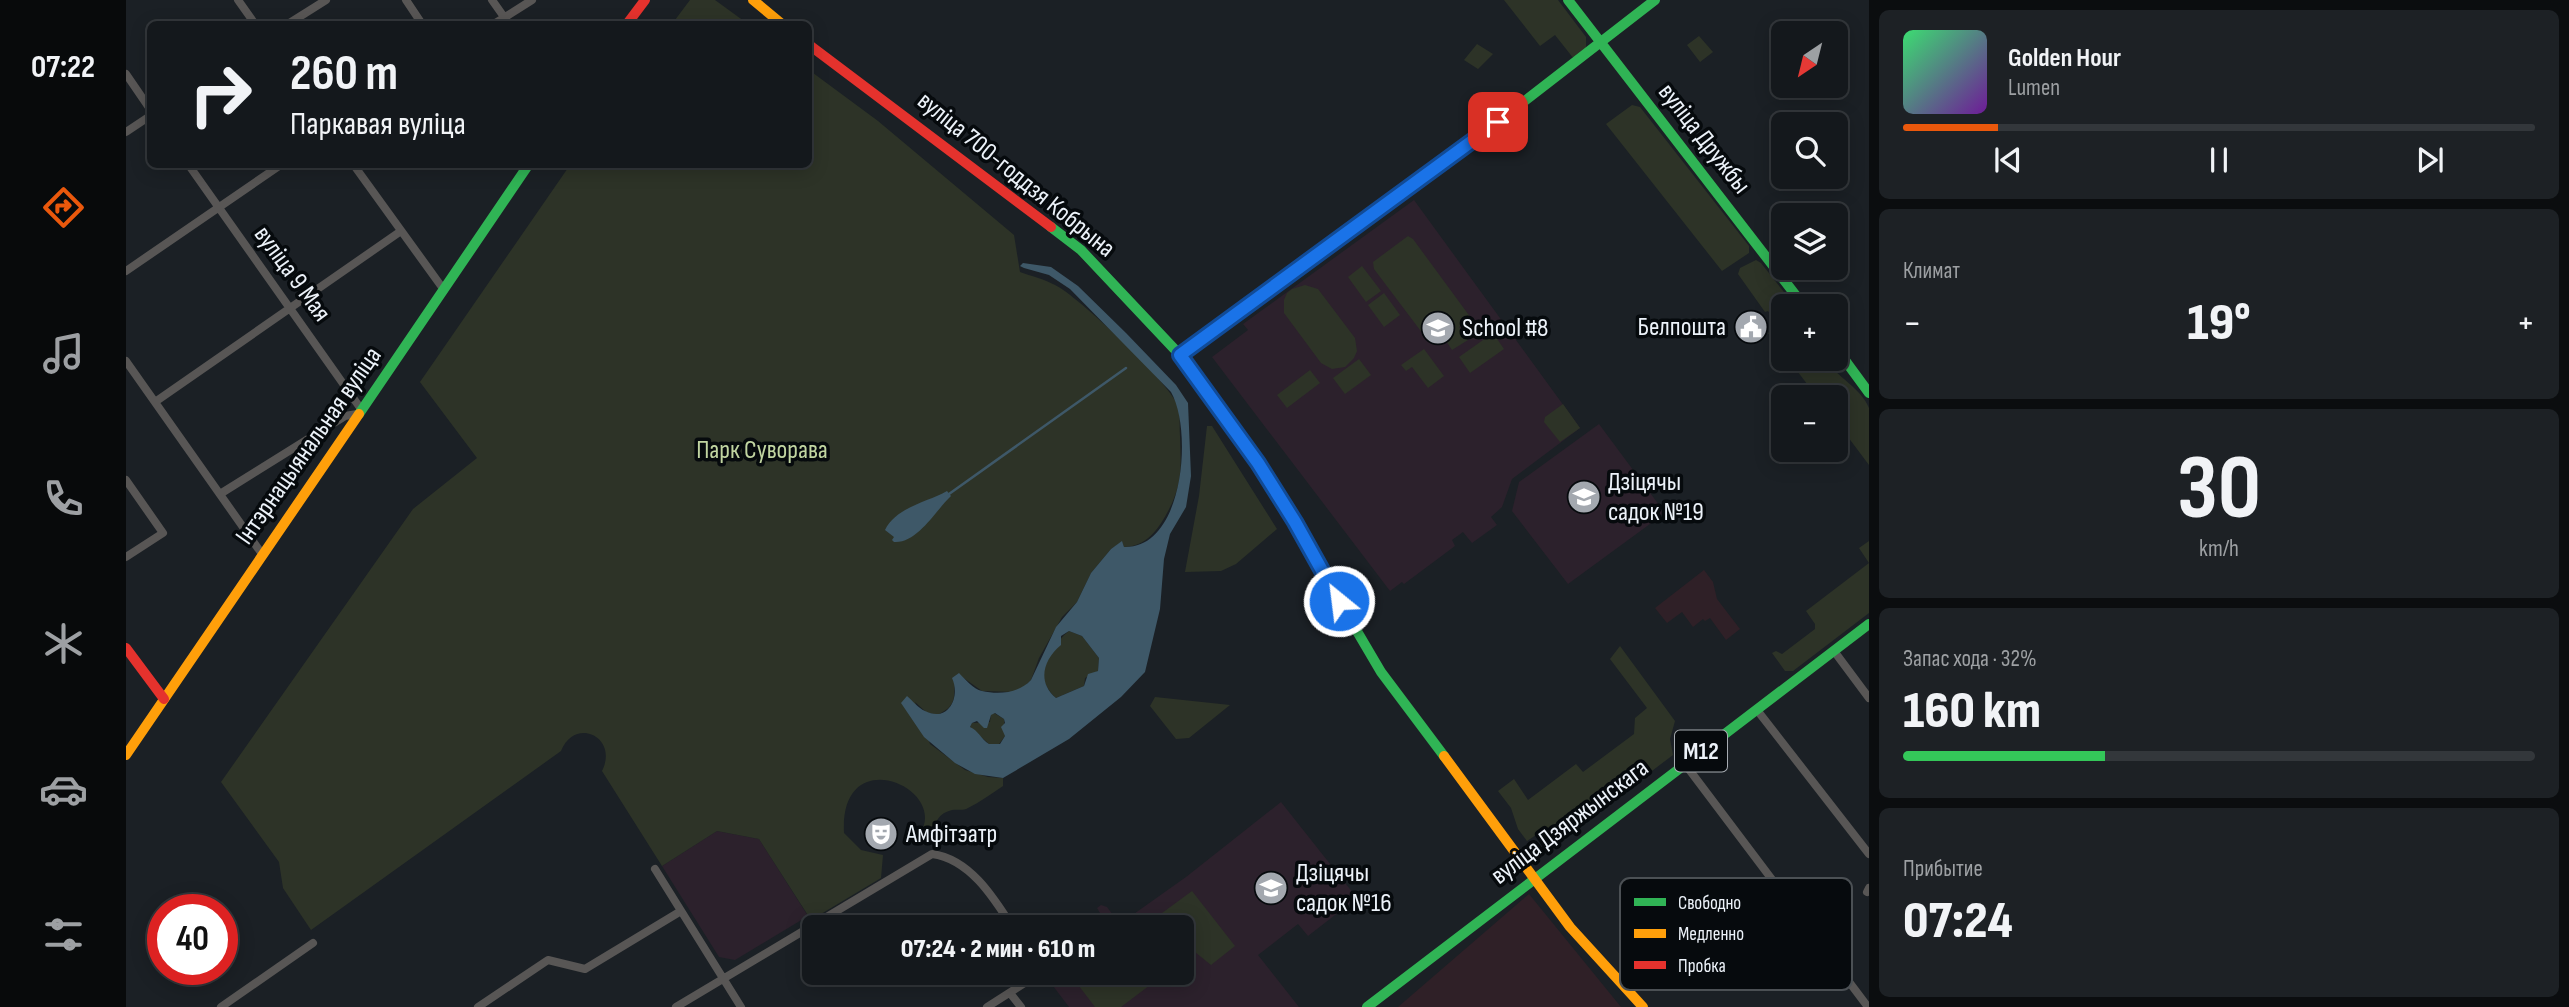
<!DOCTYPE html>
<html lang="ru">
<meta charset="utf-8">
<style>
:root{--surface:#14181c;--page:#1d2125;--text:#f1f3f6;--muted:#9da0a3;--line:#33373b;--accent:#ea580c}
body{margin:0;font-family:"Sofia Sans Condensed",sans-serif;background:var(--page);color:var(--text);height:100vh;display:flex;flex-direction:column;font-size:26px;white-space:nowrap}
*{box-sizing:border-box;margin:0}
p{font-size:23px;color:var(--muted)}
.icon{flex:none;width:38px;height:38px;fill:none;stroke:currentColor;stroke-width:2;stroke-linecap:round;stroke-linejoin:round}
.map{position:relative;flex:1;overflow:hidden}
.side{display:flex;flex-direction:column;gap:10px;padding:10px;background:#0b0d0f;width:700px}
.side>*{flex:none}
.hud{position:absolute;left:21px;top:21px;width:665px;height:147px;border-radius:10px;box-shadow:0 4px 18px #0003,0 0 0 2px var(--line);background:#14181c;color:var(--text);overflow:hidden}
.needle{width:46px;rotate:215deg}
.tools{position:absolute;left:1645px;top:21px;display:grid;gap:14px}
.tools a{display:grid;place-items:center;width:77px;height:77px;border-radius:10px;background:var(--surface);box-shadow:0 4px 18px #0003,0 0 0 2px var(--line);font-size:35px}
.speed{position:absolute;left:21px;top:894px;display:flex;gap:14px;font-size:35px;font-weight:700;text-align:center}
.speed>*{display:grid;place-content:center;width:91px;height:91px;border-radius:50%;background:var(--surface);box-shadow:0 4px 18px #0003,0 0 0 2px var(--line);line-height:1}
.speed .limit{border:10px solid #d22;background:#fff;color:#111}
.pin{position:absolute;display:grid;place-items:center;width:60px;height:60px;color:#fff;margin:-30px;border-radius:14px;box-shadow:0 4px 10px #0006}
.me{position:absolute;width:77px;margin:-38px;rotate:331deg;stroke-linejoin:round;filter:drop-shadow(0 0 5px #0008)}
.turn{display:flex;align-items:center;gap:24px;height:147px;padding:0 28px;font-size:32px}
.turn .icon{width:91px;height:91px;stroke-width:2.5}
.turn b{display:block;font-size:49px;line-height:60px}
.big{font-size:52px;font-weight:800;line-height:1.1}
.side .tile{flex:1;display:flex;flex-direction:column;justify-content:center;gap:10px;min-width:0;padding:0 24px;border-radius:10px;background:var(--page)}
.side .dial{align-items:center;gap:0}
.dial b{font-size:91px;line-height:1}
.song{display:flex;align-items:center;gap:21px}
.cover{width:84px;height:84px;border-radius:10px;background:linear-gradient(135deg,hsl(140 70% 55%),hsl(280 70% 35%))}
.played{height:7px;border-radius:4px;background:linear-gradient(90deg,var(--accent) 15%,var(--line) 15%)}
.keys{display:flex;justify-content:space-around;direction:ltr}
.heat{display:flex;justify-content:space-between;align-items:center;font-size:38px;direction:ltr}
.charge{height:10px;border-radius:5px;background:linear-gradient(90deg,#34c759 32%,var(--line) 0)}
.trip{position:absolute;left:676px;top:915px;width:392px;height:70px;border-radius:10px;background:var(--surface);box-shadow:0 4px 18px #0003,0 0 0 2px var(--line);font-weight:800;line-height:70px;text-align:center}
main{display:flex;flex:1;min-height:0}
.menu{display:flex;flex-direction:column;width:126px;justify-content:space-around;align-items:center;background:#080a0b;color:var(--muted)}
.menu .icon{width:49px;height:49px}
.menu .active{color:var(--accent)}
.menu b{font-size:32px;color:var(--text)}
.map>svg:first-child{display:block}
.commercial{fill:#2f2027}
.education{fill:#2c212c}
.green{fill:#2d3327}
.water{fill:#3e5868;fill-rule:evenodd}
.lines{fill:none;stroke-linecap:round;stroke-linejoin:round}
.stream{stroke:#3e5868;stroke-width:2.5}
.street{stroke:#585655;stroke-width:8}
.fast{stroke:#30b455;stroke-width:10}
.slow{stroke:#ff9f0a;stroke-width:10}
.jam{stroke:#e5322d;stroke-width:10}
.route-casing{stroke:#114b97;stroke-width:18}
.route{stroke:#1a73e8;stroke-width:12}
.labels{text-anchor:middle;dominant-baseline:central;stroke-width:7;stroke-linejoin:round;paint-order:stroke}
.shield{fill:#060a0d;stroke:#a7acb2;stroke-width:2}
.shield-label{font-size:24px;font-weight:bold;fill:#ecf2f9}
.street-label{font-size:26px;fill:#ecf2f9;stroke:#060a0d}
.poi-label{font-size:26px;fill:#ecf2f9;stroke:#060a0d;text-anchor:start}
.park-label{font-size:26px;fill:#c1d5a1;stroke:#060a0d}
.key{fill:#060a0d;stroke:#4b5054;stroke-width:2}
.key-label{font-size:19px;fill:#ecf2f9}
</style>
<main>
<nav class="menu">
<b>07:22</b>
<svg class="icon active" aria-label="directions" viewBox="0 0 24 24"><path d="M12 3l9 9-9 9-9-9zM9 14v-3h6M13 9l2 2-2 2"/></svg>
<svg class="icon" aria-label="music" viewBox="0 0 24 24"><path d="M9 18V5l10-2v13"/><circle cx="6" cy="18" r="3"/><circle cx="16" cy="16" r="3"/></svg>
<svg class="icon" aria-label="phone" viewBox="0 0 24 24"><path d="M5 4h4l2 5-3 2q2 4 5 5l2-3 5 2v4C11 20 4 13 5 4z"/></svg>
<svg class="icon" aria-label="climate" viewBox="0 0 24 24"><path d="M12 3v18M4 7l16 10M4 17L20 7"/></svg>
<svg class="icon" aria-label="car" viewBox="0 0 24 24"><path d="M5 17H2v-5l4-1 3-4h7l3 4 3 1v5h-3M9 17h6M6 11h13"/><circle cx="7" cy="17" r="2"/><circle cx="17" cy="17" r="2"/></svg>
<svg class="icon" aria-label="filters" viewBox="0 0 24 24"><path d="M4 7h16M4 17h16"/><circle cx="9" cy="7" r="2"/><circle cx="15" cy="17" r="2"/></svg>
</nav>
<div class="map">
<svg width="1743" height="1007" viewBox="0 0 1743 1007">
<rect width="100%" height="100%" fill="#1b2025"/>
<path class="commercial" d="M1578,570L1587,582L1591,599L1614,629L1600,640L1584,618L1579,621L1577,619L1567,627L1556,612L1541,623L1529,608Z
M1403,894L1495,1007H1272Z"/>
<path class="education" d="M1288,200L1454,428L1386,479L1376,507L1365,517L1371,525L1346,543L1337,532L1326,540L1329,546L1278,584L1276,582L1264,591L1086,357L1122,330L1117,324Z
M1473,424L1539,513L1442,584L1386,511L1393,482Z
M1155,802L1231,898L1182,936L1172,924L1132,955L1173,1007H943L921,978L928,973H1055V928L948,927L959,918L965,926L977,918L971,908L975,905L981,907L987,915L1005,916L1060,877Z
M591,831L633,839L682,916L609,960L593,957L536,866Z"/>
<path class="green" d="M564,0H589L622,24H546Z
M1378,0H1432L1460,37V49L1448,59L1429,35L1414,46Z
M1573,36L1587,52L1574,62L1561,45Z
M1351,44L1367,54L1352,69L1338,60Z
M683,70L752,121L888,235L894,272C905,276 918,279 929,285C951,295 1043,383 1051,404C1055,413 1053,425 1054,436C1055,467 1057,484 1041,513C1032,530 1019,547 998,547L996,542L985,549L965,573L951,602L936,617L913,658L905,680L898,687L888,692L856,691L832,674C823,693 837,703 811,715L800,712L789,702L804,744L839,770L862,777L877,778V786C865,794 854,802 842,808C837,811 832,809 826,810C808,814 805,831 810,847L793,835C826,789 713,739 718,833L735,850L757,855L755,878L685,920L633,839L591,831L536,866L476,771C493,737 449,716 435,751L185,930L157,888L153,862L95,782L287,509L351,458L294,382L444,165L682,164Z
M1506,105L1514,107L1623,246V253L1596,271L1480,124Z
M1282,236L1287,239L1345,318L1333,327L1342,340L1326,350L1318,338L1308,345L1303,342L1248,269L1247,262Z
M1630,260L1635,263L1669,306H1657V353L1642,333L1649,328L1651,323L1642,311L1639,312L1612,274L1614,268Z
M1236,266L1255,291L1240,302L1222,277Z
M1179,285L1192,289L1229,338L1231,351L1228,358L1219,367L1206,369L1195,363L1158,313V300L1161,293L1166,289Z
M1258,293L1274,315L1258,327L1242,305Z
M1367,333L1378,349L1344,373L1333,357Z
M1298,349L1318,376L1302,388L1286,367L1280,371L1275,365Z
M1233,359L1245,375L1219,394L1207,378Z
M1662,359H1698C1710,376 1735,388 1743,408C1743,418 1743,453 1743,465L1710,421V397H1691Z
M1184,370L1194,383L1161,408L1151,395Z
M1437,404L1454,428L1434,442L1418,422L1419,417Z
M1081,426H1086L1151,529L1110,564L1095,571L1059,572L1073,496Z
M1743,541V613L1667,671H1659L1646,653L1650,651L1656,654L1689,629V624L1680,611L1743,563L1733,548Z
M943,631L956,636L973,658L972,671L959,678L958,686L930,698C925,694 916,681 917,674C918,660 932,639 943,631Z
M1494,646L1549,721L1544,739L1547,755L1424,848L1413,833L1401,841L1392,829L1385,808L1372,791L1388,779L1402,800L1450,764L1457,772L1508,734L1509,718L1521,708L1484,659Z
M1029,697L1104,705L1063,738L1050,739L1024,706Z
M868,713L878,719L879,736L873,744H863L844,727L846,723L864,722L865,714Z
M1066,891L1109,946L1085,965L1069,952L1055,962V928L1017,927Z
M943,973H1040L995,1007H969Z"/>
<path class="water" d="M897,263L925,267L952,286L1000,333L1050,385L1062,403L1065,476L1060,507L1044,534L1038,559L1034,609L1019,672L995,697L943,739L877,778L849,774L829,763L798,737L775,703L781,696C787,701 792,708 799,711C822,723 835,697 826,678L833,673C839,679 847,689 856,691C873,695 893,693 905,680L930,627L951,602L965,573L985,549L996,541L998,547C1058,549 1067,430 1045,392L944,289L923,275L898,268L894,266ZM943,631L956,636L973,658L972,671L962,674L958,686L930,698C911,682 917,660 935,645V636ZM869,713L878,719L879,723L875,727L879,736L874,744H863C855,739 852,730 844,727L846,723L851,721L858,728H861L865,715Z
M821,491L825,496C810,510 791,544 768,542L766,540L768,537L759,530C770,507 802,502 821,491Z"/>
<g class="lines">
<path class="stream" d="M823,494L1000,368"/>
<path class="street" d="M112,0L129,24
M280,0L296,24
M366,0L383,24
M162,24L200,0
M368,24L406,0
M0,74L24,109
M0,132L24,116
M62,164L235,409
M227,164L318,290
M0,271L156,164
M0,361L136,554
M29,402L275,231
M0,480L37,533L0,557
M94,494L219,416L231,414
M1708,651L1743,698
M1631,710L1743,854
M1559,764L1742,1007
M529,869L615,1007
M1741,892L1743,888
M884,993L895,1007
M95,1007L187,943
M352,1007L422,960L459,969L555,911
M550,1007L806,854C844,859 868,898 887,928
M861,1007L905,979L909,973"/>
<path class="fast" d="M1442,0L1678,306
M1235,223L1329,155L1529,0
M925,227L955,250L1054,355L1132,463L1255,672L1318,756
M1710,348L1743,393
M233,414L403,164
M1241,1007L1743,624"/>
<path class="slow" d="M627,0L656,24
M1054,355L1235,223
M0,755L233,414
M1318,756L1444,927L1517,1007"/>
<path class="jam" d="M501,24L519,0
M682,44L925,227
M0,648L38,699"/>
</g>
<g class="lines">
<defs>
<path id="route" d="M1213,601L1169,522L1132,463L1054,355L1372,122"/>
</defs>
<use href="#route" class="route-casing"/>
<use href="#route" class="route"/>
</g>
<defs>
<symbol id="civic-disc" viewBox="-11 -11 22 22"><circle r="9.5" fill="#a3a8af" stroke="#060a0d"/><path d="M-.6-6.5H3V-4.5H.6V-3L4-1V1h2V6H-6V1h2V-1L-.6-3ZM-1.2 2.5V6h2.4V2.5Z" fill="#fff"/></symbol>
<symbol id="school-disc" viewBox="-11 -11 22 22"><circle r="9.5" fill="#a3a8af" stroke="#060a0d"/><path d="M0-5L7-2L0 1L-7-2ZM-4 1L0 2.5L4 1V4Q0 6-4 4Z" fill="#fff"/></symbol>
<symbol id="theatre-disc" viewBox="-11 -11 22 22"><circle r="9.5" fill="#a3a8af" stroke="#060a0d"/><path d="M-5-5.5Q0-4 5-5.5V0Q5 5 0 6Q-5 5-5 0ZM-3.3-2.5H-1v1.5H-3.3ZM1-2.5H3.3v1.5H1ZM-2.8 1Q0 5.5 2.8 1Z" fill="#fff"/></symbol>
</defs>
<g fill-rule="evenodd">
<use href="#civic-disc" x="1606" y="308" width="38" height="38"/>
<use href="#school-disc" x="1293" y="309" width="38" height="38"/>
<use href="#school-disc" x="1439" y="478" width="38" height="38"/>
<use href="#theatre-disc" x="736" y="815" width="38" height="38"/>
<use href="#school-disc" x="1126" y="869" width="38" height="38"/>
</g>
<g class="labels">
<rect class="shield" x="1549" y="730.5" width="52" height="41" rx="5"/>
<g class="shield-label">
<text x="1575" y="751">М12</text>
</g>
<g class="street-label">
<text transform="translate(1578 139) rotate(52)">вуліца Дружбы</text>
<text transform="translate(890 175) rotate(39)">вуліца 700-годдзя Кобрына</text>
<text transform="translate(166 274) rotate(54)">вуліца 9 Мая</text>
<text transform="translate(183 446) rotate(-55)">Інтэрнацыянальная вуліца</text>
<text transform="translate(1444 822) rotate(-37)">вуліца Дзяржынскага</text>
</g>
<g class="poi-label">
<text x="1600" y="327" text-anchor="end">Белпошта</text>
<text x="1336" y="328">School #8</text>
<text x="1482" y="482">Дзіцячы<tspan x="1482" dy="30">садок №19</tspan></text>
<text x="780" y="834">Амфітэатр</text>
<text x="1170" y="873">Дзіцячы<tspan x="1170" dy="30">садок №16</tspan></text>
</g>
<g class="park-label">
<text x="636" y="450">Парк Суворава</text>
</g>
</g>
<rect x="1494" y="878" width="232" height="112" rx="10" class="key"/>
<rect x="1508" y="898" width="32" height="8" fill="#30b455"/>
<rect x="1508" y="929" width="32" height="9" fill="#ff9f0a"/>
<rect x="1508" y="961" width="32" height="8" fill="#e5322d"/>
<g class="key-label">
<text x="1552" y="909">Свободно</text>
<text x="1552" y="940">Медленно</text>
<text x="1552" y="972">Пробка</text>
</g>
</svg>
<div class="tools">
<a><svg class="needle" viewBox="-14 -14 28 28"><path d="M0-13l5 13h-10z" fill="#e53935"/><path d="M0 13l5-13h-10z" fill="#9da0a3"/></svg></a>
<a><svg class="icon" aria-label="search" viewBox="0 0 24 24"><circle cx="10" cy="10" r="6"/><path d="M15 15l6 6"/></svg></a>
<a><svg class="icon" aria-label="layers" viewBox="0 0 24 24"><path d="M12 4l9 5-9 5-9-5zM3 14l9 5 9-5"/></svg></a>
<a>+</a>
<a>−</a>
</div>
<div class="speed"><div class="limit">40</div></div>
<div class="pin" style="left:1372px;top:122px;background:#d93025"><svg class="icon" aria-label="arrive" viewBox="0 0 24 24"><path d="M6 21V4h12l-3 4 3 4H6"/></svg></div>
<svg class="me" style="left:1213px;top:601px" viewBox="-20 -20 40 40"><circle r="17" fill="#1a73e8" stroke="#fff" stroke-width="3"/><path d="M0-11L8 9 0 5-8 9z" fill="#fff"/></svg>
<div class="trip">07:24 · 2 мин · 610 m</div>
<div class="hud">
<div class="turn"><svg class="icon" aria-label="right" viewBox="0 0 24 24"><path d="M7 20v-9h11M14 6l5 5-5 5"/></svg><div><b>260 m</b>Паркавая вуліца</div></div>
</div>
</div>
<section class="side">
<div class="tile">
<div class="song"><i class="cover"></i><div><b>Golden Hour</b><p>Lumen</p></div></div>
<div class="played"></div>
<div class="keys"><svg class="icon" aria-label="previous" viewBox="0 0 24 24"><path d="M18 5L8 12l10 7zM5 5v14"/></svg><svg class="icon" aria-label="pause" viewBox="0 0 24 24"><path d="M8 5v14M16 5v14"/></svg><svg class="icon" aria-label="next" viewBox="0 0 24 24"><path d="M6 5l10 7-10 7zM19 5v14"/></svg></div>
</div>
<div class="tile"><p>Климат</p>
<div class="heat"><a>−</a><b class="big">19°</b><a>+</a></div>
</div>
<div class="tile dial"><b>30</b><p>km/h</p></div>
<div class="tile"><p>Запас хода · 32%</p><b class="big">160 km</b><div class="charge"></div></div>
<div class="tile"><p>Прибытие</p><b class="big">07:24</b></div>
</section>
</main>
